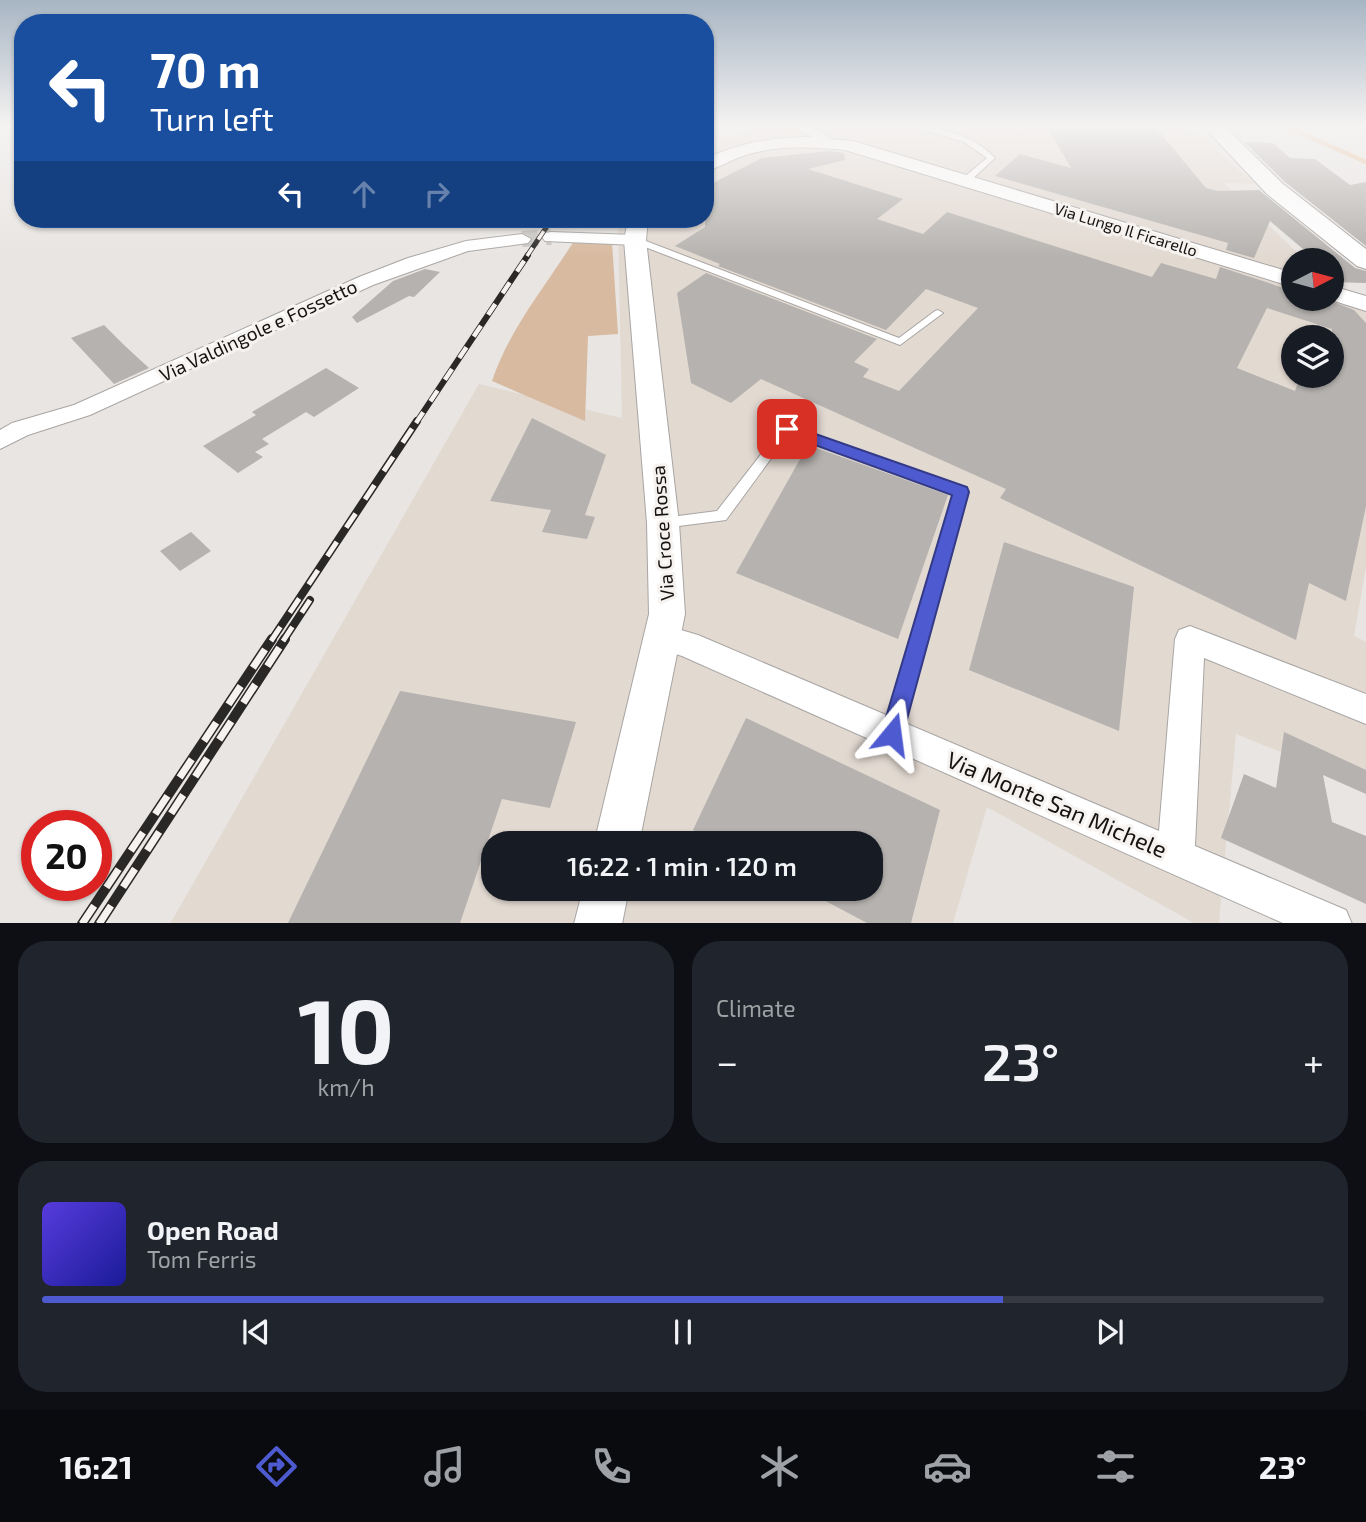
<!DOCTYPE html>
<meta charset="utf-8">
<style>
:root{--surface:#171b24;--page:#20242c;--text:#f1f3f6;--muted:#9ea1a6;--line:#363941;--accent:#4e5acf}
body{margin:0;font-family:"Exo 2",sans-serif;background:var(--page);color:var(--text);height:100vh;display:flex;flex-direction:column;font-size:26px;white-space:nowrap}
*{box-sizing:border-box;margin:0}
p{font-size:23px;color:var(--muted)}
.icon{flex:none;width:38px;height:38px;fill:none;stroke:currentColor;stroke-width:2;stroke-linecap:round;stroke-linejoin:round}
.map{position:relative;height:923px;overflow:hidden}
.details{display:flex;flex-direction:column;gap:18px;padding:18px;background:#0d0f14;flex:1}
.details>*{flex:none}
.top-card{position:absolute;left:14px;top:14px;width:700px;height:214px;border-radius:28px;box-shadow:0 2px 5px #0004;background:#1a4fa0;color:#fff;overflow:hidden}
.needle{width:46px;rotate:84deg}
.buttons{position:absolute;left:1281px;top:248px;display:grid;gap:14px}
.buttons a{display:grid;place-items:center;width:63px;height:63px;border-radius:50%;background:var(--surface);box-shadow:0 2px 5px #0004;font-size:35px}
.speed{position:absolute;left:21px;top:810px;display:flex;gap:14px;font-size:35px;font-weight:700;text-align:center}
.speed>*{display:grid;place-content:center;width:91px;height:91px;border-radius:50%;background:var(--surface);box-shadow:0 2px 5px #0004;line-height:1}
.speed .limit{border:10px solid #d22;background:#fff;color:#111}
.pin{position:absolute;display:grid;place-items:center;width:60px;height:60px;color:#fff;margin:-30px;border-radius:14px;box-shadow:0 4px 10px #0006}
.me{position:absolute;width:77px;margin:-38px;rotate:16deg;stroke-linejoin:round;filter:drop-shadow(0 0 5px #0008)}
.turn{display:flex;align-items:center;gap:24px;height:147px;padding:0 21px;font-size:32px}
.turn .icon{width:91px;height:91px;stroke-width:2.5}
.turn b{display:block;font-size:49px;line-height:60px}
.lanes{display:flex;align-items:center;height:66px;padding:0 21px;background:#0003;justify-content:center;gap:35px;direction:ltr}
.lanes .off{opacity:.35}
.big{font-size:52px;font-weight:600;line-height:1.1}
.details .card{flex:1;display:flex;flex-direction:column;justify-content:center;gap:10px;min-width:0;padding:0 24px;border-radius:28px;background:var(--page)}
.details .dial{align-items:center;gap:0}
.dial b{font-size:91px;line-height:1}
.song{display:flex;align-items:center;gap:21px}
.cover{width:84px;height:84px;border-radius:10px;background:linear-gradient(135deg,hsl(250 70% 55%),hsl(240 70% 35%))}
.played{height:7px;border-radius:4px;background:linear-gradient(90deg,var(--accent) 75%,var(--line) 75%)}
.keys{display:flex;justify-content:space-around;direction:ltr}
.heat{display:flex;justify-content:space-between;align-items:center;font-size:38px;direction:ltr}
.details .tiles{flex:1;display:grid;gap:18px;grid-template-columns:1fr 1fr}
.card:last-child{grid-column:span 2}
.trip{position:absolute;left:481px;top:831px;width:402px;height:70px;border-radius:28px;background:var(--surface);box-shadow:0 2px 5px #0004;font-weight:600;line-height:70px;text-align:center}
.menu{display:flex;height:112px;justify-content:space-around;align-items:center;background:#090b0e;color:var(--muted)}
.menu .icon{width:49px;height:49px}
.menu .on{color:var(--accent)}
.menu b{font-size:32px;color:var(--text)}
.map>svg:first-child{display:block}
.built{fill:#e2d9d1;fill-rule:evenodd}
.green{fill:#d7ba9f}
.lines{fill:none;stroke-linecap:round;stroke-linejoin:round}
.stream{stroke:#e5b78c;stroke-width:4.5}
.building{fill:#b5b2af;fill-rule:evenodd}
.minor-tunnel{stroke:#c8c6c3;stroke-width:16;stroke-dasharray:16 8;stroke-linecap:butt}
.service-casing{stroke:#a8a5a3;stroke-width:2}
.minor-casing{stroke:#a8a5a3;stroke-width:2}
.tertiary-casing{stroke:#a8a5a3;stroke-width:2}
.secondary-casing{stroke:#a8a5a3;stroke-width:2}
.service{fill:#fff;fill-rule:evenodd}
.minor{fill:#fff;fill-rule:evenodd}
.tertiary{fill:#fff;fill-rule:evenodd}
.secondary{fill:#fff;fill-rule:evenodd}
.rail-far3-casing{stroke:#2a2827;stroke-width:5}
.rail-far2-casing{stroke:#2a2827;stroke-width:6}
.rail-far1-casing{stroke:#2a2827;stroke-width:8}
.rail-casing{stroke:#2a2827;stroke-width:10}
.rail-far3{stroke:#f5f2ef;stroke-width:3.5;stroke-dasharray:10;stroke-linecap:butt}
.rail-far2{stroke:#f5f2ef;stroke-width:4.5;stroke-dasharray:13;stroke-linecap:butt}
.rail-far1{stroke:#f5f2ef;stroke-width:5;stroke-dasharray:17;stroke-linecap:butt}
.rail{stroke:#f5f2ef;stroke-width:7;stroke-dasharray:22;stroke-linecap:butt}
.route{fill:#4e5acf;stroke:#333a87;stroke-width:2}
.labels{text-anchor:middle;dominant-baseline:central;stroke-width:6;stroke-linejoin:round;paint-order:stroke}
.far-street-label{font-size:16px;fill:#141312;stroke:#f5f2ef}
.street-label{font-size:19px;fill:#141312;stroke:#f5f2ef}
.near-street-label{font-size:23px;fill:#141312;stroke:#f5f2ef}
</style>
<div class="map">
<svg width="1366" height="924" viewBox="0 0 1366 924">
<rect width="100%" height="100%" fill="#e8e5e2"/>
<path class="built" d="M756,127H1177L1198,133L1255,184L1224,183L1306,261H1293V299H1332V285L1355,307L1366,309V567L1354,636L1366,642V786L1236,734L1219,923H1194L987,807L953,923L170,924L479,384L622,418L618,225L621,219H705V148ZM1293,338H1332V376H1293ZM494,844H872V889H494Z"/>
<path class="green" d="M574,241L612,242L618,334L588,336L585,421L492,381C510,328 545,287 574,241Z"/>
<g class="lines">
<path class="stream" d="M781,127L796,131
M1287,127L1366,162"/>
</g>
<path class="building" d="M1047,127L1156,128L1206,188L1218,191L1259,190L1355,268L1366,271V283L1332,282V261L1316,249H1303L1270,221L1254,258L1226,250L1228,243L995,176L1020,154L1071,168Z
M1244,142L1273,143L1290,158L1315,159L1350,185L1366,182V246L1285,182Z
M829,151L844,153L845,160L808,169L903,199L877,219L923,234L947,212L1152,277L1161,263L1216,279L1220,267L1293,291V299H1326L1354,310L1366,323V506L1346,601L1309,583L1296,640L1000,498L1006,489L761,379L731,403L691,383L677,293L706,273L877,339L854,362L869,369L863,377L899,391L978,308L926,289L886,330L718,266L720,264L675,246L705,227V187L762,158ZM1267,308L1332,329V376H1300L1295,391L1237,368Z
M425,269L440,272L414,297L409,296L357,323L352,317L393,281Z
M104,325L125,346L149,368L114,384L71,338Z
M326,368L359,388L314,417L306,412L262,439L269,444L255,452L263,457L238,473L203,446L256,415L252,412Z
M532,418L606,455L585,515L595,517L587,539L542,532L551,510L490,501Z
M808,445L948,495L898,639L736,573Z
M191,532L211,551L180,571L160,551Z
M1004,542L1134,587L1119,731L969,670Z
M400,691L576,722L550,808L502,799L460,923H288Z
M746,718L940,810L911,923H867L803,889H872V844H718L693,830Z
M1284,732L1366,770V794L1323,775L1332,822L1366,836V904L1221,838L1244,774L1276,788Z"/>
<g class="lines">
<path class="minor-tunnel" d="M522,239L551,237"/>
<defs>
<path id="service" d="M915,127C943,127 976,137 995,158L969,182H963V178L987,158L964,142Z
M632,238H638L899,338L935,311L938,310L943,313L900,345L632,242Z
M787,425L966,489L967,492L900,734L898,740L892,742L886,740L884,734L954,494L789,434L726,520L663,528L658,527L656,523L658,519L663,518L717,511L783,426Z"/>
<path id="minor" d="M793,127C810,127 822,127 832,142L830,145H820L816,139Z
M551,232L635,235L644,240L635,245L545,241L542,237L545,233Z
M522,234L531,239L528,243L468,251L373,285L90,415L28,435L0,449V430L12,423L74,405L359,277L408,258L466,241Z
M664,625L698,635L1159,831L1175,639L1179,630L1190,626L1366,694V724L1204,658L1195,846L1346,910L1352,924H1285L682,656L653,647L649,638L653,629Z"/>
<path id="tertiary" d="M809,137L853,141L1293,273V287L845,150C812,147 778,145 746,155C732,159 719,168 705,171V159C738,143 773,137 809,137Z
M628,219H648L646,240L679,523L685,614L639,844H594L649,614L647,523L624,240Z
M1332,286L1366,296V311L1328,299H1332Z
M583,889H629L622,924H574Z"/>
<path id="secondary" d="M1204,127H1225L1283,184L1366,249V269L1357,266L1267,194Z"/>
</defs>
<use href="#service" class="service-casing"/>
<use href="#minor" class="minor-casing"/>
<use href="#tertiary" class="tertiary-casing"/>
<use href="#secondary" class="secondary-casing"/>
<use href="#service" class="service"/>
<use href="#minor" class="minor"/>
<use href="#tertiary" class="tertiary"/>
<use href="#secondary" class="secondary"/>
<defs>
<path id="rail-far3" d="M527,256L552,219"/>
<path id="rail-far2" d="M416,423L528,255"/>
<path id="rail-far1" d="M271,641L417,421
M283,641L310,600"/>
<path id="rail" d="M82,924L272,639
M99,924L285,639"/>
</defs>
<use href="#rail-far3" class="rail-far3-casing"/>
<use href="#rail-far2" class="rail-far2-casing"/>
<use href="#rail-far1" class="rail-far1-casing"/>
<use href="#rail" class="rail-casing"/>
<use href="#rail-far3" class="rail-far3"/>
<use href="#rail-far2" class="rail-far2"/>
<use href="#rail-far1" class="rail-far1"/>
<use href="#rail" class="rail"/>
</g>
<linearGradient id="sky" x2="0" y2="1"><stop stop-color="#a7b5c3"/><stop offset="0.49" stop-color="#f5f3f2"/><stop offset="1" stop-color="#f5f3f2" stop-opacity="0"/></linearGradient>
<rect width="1366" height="257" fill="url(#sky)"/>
<path class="route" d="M787,424L967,487L969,492L903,734L900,742L892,745L884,742L881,734L952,495L782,433L779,429Z"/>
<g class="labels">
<g class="far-street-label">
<text transform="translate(1126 229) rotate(17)">Via Lungo Il Ficarello</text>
</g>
<g class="street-label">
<text transform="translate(258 330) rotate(-25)">Via Valdingole e Fossetto</text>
<text transform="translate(662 533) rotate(-94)">Via Croce Rossa</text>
</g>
<g class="near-street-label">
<text transform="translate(1057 804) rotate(23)">Via Monte San Michele</text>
</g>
</g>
</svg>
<div class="buttons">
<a><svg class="needle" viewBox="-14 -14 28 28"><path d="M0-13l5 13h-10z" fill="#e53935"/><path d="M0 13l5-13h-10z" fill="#9ea1a6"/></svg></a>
<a><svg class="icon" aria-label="layers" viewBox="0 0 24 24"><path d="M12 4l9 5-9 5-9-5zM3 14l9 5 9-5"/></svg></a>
</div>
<div class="speed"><div class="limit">20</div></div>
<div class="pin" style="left:787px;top:429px;background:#d93025"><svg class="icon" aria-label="arrive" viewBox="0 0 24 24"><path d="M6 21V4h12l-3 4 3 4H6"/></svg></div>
<svg class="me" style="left:892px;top:734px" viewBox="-20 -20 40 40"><path d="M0-17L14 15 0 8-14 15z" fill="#4e5acf" stroke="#fff" stroke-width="4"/></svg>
<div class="trip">16:22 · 1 min · 120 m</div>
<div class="top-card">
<div class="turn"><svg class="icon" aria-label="left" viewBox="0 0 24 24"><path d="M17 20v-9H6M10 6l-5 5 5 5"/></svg><div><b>70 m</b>Turn left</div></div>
<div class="lanes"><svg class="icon" aria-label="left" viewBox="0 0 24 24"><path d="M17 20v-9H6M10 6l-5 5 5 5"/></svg><svg class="icon off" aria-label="ahead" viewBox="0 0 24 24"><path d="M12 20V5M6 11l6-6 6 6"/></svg><svg class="icon off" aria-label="right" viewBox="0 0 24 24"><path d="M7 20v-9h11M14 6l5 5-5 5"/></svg></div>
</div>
</div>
<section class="details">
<div class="tiles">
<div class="card dial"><b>10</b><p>km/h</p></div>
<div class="card"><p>Climate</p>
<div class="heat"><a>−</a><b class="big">23°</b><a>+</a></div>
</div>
<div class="card">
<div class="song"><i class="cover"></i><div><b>Open Road</b><p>Tom Ferris</p></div></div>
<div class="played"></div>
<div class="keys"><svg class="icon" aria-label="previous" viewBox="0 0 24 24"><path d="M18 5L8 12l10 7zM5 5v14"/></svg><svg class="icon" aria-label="pause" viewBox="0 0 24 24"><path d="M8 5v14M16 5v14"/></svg><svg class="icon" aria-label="next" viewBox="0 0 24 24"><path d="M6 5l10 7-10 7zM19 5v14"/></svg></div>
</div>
</div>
</section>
<nav class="menu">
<b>16:21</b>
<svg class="icon on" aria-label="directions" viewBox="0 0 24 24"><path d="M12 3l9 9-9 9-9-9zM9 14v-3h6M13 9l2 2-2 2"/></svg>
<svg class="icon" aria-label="music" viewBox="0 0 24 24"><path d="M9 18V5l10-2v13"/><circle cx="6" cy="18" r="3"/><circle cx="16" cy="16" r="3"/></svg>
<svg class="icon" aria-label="phone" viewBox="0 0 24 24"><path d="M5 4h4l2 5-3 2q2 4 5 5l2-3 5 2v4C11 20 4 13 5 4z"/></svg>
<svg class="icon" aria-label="climate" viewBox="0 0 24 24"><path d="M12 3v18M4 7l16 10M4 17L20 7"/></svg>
<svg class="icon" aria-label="car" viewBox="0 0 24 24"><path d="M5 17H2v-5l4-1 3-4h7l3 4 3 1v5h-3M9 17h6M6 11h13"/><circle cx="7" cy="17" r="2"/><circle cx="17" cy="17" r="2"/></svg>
<svg class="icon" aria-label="filters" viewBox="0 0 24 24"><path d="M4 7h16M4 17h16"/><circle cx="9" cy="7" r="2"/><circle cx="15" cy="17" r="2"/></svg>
<b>23°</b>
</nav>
